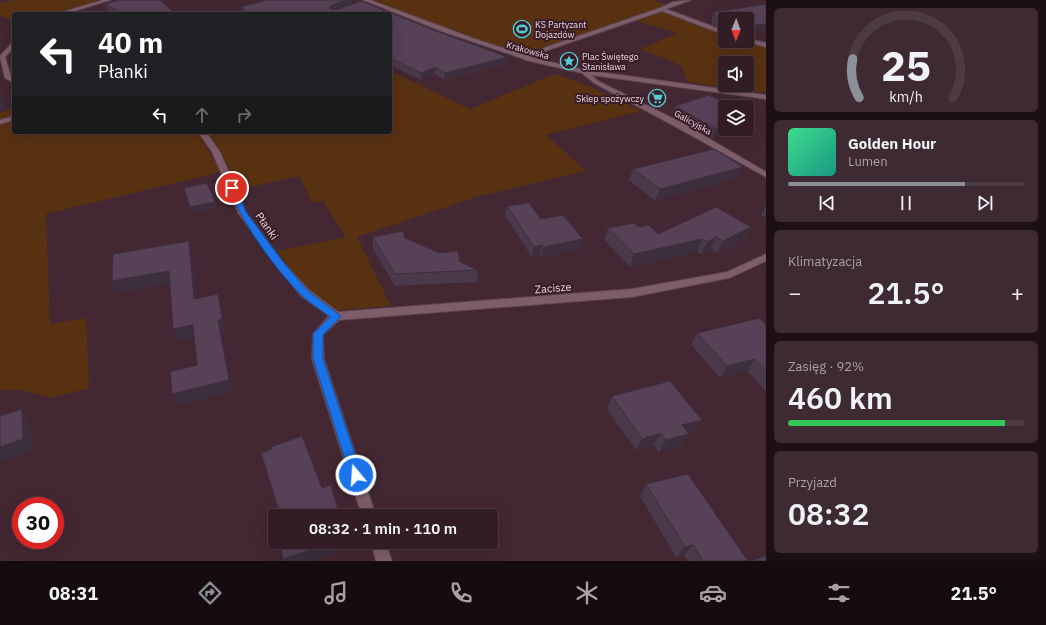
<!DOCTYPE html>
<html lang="pl">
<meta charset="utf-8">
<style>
:root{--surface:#321d26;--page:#3d2a32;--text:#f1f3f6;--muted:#a8a2a7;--line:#4d3b43;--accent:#8c9099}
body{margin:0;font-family:"IBM Plex Sans",sans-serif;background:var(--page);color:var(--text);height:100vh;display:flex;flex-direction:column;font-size:15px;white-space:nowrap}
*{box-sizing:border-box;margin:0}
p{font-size:13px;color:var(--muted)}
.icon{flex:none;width:22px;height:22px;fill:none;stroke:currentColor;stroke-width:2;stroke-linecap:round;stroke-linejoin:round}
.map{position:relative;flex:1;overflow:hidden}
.sheet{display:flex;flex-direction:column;gap:8px;padding:8px;background:#1c1015;width:280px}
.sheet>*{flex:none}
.top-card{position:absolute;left:12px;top:12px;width:380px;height:122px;border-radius:4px;box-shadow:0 4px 16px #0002,0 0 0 1px var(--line);background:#202124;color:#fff;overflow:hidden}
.needle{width:26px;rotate:181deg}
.controls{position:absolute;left:718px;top:12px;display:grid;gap:8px}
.controls a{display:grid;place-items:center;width:36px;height:36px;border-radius:4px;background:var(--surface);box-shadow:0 4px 16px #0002,0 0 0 1px var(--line);font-size:20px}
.speed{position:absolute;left:12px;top:497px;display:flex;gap:8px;font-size:20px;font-weight:700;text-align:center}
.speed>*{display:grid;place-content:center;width:52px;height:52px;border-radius:50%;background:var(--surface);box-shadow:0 4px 16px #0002,0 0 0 1px var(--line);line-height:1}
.speed .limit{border:6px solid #d22;background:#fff;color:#111}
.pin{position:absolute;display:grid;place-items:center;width:34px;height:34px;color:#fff;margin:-17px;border:2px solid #fff;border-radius:50%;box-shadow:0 1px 4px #0007}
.me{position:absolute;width:44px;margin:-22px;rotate:342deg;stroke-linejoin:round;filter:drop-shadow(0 0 3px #0008)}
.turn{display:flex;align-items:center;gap:14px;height:84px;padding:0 20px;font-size:18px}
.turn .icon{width:52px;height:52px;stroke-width:2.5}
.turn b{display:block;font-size:28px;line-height:34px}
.lanes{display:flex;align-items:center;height:38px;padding:0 20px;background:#0003;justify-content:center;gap:20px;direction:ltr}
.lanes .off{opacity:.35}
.big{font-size:30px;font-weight:600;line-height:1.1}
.sheet .widget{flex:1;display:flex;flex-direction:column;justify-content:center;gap:6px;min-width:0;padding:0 14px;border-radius:6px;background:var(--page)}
.sheet .dial{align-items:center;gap:0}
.dial svg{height:104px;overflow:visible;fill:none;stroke:var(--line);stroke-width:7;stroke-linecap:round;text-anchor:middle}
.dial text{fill:var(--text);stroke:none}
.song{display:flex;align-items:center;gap:12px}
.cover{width:48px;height:48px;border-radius:6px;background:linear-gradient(135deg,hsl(150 70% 55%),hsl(170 70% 35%))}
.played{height:4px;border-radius:2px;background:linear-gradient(90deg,var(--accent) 75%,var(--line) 75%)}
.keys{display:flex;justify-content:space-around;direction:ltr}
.heat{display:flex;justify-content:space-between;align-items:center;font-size:22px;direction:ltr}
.charge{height:6px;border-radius:3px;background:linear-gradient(90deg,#34c759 92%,var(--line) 0)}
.trip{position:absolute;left:268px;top:509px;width:230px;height:40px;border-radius:4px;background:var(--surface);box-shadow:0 4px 16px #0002,0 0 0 1px var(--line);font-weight:600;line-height:40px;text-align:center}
.dock{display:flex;height:64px;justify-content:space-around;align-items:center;background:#140c0f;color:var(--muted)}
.dock .icon{width:28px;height:28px}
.dock .selected{color:var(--accent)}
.dock b{font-size:18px;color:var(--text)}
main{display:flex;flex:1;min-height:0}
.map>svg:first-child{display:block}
.green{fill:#583111;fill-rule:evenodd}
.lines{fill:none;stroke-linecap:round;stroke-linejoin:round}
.minor-casing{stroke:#5b434d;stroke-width:2}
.minor{fill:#7d5d69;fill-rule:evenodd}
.wall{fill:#4a384b}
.shaded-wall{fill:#3c2e3d}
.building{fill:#564157;stroke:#3c2e3d}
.route{fill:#1a73e8;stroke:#114b97}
.labels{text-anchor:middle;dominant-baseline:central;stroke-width:4;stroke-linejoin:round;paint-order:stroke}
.far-poi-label{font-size:9px;fill:#ead7de;stroke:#381d28;text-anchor:start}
.far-street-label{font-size:9px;fill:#ead7de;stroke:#381d28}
.street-label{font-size:11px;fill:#ead7de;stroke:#381d28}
</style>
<main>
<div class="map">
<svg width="766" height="561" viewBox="0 0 766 561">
<rect width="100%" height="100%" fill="#432732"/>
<path class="green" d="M15,0H100L102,1L56,14H14V20L0,16V3Z
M369,0H652L666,5L522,55L510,52Z
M664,11L725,34V41H747L766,46V93L688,82L681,65L640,49L678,33L636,21ZM725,63H747V85H725Z
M390,71L470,109L555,74L591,87L641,111L546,135L586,171L476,197L357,237L391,306L336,310L308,290L277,251L346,237L323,201L313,203L299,176L238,190L222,153L208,132H390Z
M14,108V132H197L221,172L46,214L50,324L86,318L89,388L51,398L22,390H0V113Z"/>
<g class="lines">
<defs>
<path id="minor" d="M103,0H110L65,14H56Z
M363,0H370L475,39L528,56L544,48L660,8L673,2L691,0L666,9L725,31V35L662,11L548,50L534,58L584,70L766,95V99L591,75L598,81L684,124L766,172V177L678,128L594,83L582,73L525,60L524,59L444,32Z
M747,38L766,43V47L745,41H747Z
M14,41V47L5,57L11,77L14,79V83L5,78L0,56Z
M14,116V120L0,124V120Z
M198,132H206L220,152L246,212L283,262L309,290L338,312L632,289L727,272L766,254V261L729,278L632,297L339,320L323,335L324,359L376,516H362L312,359L313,334L329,316L301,296L277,266L239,214L212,152Z
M371,542H385L392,561H376Z"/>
</defs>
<use href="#minor" class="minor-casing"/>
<use href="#minor" class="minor"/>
</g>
<path class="wall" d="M267,0H352V4L339,9L361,1L441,33L508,57L507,64L444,80L435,74L421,80L390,65V14H243L242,13L241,7Z
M105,4L175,14H114L107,10Z
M766,4V30L747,32V19H725V29L712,25V18L714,12Z
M720,100L725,128L712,138L672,114L675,106Z
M743,167L737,178L655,201L629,180L633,169Z
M766,205V218L761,215Z
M507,206L541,219L583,239L580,250L541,257L540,255L532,257L505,216Z
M638,227L658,234L745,239L717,253L710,249L701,254L697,252L630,267L604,240L608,228Z
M373,237L405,238L478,270L477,282L395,286L373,249Z
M766,325V391L747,371L720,378L691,345L697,333Z
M612,396L702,420L694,432L688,434L681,446L659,452L654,445L636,450L607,409Z
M261,453L322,488L340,516H280L264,465Z
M646,484L748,561H688L684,555L676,557L640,496Z"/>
<path class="shaded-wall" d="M346,0H352V4L330,13V6Z
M766,24V30L747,32V26Z
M508,57L507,64L444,80L445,73Z
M436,67L435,74L421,80V73Z
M3,98L7,108L0,111V100Z
M725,122V128L712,138L716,129Z
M743,167L737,178L655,201L660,189Z
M215,202L216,208L192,213L190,207Z
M751,227L745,239L717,253L723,241Z
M716,237L710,249L701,254L707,242Z
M583,239L580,250L541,257L544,247Z
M702,239L697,252L630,267L634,254Z
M189,241L192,253L198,311L194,299Z
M542,245L540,255L532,257L534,247Z
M169,271L173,283L117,293L112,281Z
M218,294L221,306L226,331L221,332L232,392L177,406L172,394L229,380L218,320Z
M193,325L196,337L178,341L173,329Z
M755,359L747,371L720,378L727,366Z
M22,409L30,421L32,451L0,462V447Z
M702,420L694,432L675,437L682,425Z
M661,433L654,445L636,450L642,439Z
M689,434L681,446L659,452L666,440Z
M335,542H347V549L311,561H284L283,559Z
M693,545L684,555L676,557L685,547Z
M0,556L5,561H0Z"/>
<path class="building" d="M120,0H160L175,14H124L105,4Z
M267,0H346L330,6V9H339L361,1L441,33L508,57L445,73L436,67L421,73L390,58V14H251L241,7Z
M766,4V24L747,26V19H725V22L715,18L714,12Z
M709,95L720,100L722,98L747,107H725V122L716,129L675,106Z
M714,149L743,167L660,189L633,169Z
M207,183L215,202L190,207L184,188Z
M529,203L541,219L563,215L583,239L544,247L542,245L534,247L507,206Z
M716,207L751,227L723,241L716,237L707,242L702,239L634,254L608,228L634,223L638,227L649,225L658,234Z
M403,231L405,238L440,253L458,251L460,262L478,270L395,274L373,237Z
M189,241L194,299L218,294L222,319L218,320L229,380L172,394L170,372L197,365L193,325L173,329L169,271L112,281L113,254Z
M760,318L766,325V370L755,359L727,366L697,333Z
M670,381L702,420L682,425L689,434L666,440L661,433L642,439L612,396Z
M22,409L23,439L0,447V416Z
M302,436L322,488L331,485L340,516H281L261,453L272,449L271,447Z
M688,474L748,561H703L693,545L685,547L646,484Z
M280,542H335L283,559Z
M766,556V561H751Z"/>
<path class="route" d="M229,186H235L246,212L283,262L308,291L341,316L323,335V359L362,475L360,479L356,480L352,479L350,475L313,359V334L330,317C320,309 309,303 300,294C272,265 244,225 228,188Z"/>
<defs>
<symbol id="stadium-ring" viewBox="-11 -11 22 22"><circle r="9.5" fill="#381d28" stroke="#52ccd5" stroke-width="1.5"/><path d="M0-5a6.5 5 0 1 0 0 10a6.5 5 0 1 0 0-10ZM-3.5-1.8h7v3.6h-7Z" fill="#52ccd5"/></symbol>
<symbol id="sight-ring" viewBox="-11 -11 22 22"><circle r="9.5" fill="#381d28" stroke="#52ccd5" stroke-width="1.5"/><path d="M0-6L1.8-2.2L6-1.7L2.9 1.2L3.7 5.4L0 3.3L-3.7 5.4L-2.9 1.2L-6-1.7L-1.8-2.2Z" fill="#52ccd5"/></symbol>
<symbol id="supermarket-ring" viewBox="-11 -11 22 22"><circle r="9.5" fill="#381d28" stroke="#52ccd5" stroke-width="1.5"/><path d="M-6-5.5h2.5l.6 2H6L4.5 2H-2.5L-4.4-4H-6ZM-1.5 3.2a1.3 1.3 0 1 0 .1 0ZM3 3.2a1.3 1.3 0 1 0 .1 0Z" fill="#52ccd5"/></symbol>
</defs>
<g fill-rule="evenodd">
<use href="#stadium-ring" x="512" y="19" width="20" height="20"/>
<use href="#sight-ring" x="559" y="51" width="20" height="20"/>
<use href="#supermarket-ring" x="647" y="88" width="20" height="20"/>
</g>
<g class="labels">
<g class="far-poi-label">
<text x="535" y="24">KS Partyzant<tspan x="535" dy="10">Dojazdów</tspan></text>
<text x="582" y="56">Plac Świętego<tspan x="582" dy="10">Stanisława</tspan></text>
<text x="644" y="98" text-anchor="end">Sklep spożywczy</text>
</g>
<g class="far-street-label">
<text transform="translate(528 50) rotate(16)">Krakowska</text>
<text transform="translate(693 122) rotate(29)">Galicyjska</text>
</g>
<g class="street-label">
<text transform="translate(267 226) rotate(55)">Płanki</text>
<text transform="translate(553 288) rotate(-5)">Zacisze</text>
</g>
</g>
</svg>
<div class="controls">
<a><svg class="needle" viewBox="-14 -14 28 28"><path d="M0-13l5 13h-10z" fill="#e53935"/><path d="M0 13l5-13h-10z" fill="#a8a2a7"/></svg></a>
<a><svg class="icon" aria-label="sound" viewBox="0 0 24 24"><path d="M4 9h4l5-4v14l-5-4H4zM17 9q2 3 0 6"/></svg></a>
<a><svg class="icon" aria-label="layers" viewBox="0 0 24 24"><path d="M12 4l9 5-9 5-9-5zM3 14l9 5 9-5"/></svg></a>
</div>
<div class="speed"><div class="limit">30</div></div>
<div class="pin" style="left:232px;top:188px;background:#d93025"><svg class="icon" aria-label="arrive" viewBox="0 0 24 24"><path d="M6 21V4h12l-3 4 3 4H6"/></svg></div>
<svg class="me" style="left:356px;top:475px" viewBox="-20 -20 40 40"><circle r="17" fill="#1a73e8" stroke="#fff" stroke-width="3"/><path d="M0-11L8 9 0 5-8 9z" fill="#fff"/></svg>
<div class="trip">08:32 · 1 min · 110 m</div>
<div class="top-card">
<div class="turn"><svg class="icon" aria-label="left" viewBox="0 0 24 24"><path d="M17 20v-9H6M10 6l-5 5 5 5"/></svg><div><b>40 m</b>Płanki</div></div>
<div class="lanes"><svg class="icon" aria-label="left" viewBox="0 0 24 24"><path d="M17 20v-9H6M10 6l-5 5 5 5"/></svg><svg class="icon off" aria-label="ahead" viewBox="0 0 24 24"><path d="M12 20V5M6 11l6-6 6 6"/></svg><svg class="icon off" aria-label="right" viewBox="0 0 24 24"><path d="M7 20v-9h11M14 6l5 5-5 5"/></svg></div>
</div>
</div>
<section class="sheet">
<div class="widget dial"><svg viewBox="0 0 100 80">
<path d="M14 69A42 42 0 1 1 86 69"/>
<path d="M14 69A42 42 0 0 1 9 39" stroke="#8c9099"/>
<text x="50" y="56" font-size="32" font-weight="700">25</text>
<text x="50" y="72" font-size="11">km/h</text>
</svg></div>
<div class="widget">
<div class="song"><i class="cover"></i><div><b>Golden Hour</b><p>Lumen</p></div></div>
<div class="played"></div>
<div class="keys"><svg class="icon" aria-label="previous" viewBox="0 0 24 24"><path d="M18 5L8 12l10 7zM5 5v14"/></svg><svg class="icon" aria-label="pause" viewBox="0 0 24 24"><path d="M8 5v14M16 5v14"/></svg><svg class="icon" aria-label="next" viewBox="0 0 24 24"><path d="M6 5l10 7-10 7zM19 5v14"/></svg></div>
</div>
<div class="widget"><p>Klimatyzacja</p>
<div class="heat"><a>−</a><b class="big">21.5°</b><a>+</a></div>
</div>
<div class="widget"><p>Zasięg · 92%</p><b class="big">460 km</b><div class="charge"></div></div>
<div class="widget"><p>Przyjazd</p><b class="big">08:32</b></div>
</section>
</main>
<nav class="dock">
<b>08:31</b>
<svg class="icon selected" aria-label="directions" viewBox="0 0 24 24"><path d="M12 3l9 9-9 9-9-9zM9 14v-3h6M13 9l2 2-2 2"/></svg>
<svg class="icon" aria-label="music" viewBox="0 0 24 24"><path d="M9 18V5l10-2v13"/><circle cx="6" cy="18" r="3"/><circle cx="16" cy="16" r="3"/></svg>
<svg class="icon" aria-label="phone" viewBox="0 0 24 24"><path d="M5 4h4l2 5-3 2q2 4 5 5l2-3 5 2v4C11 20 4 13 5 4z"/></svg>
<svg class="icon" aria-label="climate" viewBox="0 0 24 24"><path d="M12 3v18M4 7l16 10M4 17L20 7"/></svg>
<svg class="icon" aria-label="car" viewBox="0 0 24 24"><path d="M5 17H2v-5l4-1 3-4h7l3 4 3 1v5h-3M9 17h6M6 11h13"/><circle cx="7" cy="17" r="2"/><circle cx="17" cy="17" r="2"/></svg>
<svg class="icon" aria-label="filters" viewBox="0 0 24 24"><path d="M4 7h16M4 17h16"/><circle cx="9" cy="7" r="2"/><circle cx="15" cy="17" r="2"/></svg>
<b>21.5°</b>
</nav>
